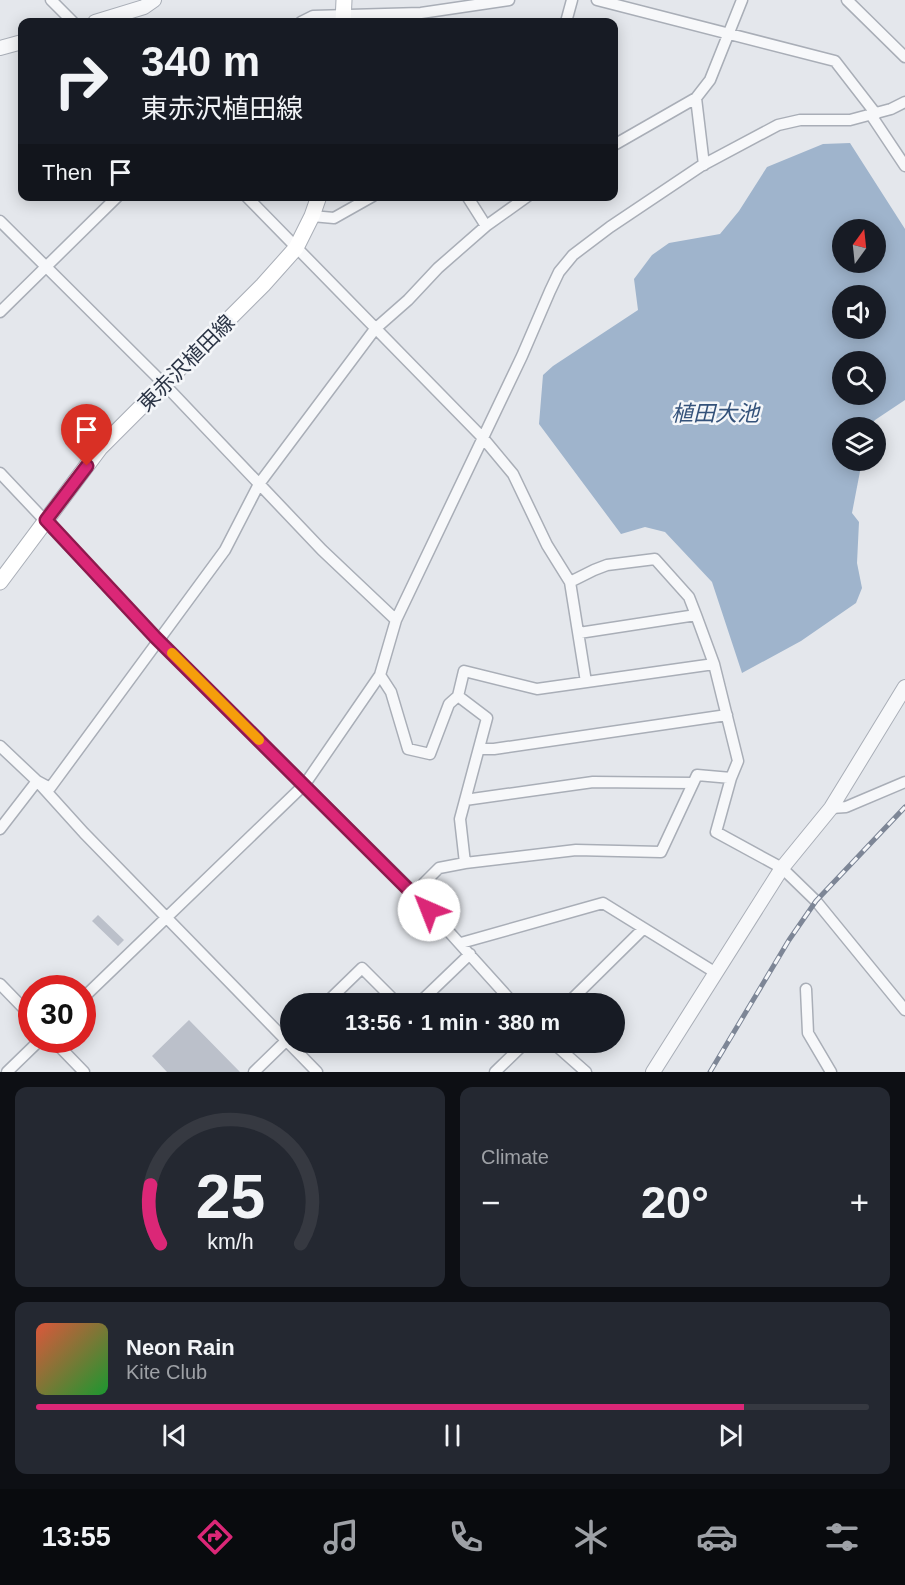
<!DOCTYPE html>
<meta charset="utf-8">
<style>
:root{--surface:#171b24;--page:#242831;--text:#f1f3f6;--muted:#9ea1a6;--line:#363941;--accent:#db2777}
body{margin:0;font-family:Helvetica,"Noto Sans JP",sans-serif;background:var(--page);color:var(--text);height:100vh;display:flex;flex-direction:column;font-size:22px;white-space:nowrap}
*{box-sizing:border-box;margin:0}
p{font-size:20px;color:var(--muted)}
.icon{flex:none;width:33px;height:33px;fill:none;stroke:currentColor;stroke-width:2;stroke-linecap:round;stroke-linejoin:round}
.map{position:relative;height:1072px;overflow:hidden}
.drawer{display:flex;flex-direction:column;gap:15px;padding:15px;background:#0d0f14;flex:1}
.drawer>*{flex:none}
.banner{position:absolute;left:18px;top:18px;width:600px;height:183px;border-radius:12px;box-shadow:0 3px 15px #0003;background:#171b24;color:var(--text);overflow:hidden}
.needle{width:39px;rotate:15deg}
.buttons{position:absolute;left:832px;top:219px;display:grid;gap:12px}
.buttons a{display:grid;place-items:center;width:54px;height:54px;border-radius:50%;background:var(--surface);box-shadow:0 3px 15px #0003;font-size:30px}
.speed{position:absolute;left:18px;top:975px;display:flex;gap:12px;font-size:30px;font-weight:700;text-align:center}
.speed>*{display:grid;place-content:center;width:78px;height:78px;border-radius:50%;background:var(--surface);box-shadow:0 3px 15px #0003;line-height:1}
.speed .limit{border:9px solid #d22;background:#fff;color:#111}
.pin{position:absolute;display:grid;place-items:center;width:51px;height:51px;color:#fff;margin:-62px -26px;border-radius:50% 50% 50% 0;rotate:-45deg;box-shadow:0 0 6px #0007}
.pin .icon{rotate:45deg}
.me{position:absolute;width:66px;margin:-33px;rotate:316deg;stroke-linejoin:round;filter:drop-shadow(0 0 4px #0008)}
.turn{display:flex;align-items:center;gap:21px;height:126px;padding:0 24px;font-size:27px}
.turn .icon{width:78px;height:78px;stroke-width:2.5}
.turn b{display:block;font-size:42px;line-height:51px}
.then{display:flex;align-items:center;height:57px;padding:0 24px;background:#0003;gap:12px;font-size:22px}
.big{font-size:45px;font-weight:700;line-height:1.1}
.drawer .widget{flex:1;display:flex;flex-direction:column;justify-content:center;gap:9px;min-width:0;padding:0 21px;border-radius:12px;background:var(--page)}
.drawer .dial{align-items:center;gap:0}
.dial svg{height:156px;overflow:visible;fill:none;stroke:var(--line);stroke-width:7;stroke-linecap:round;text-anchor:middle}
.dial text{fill:var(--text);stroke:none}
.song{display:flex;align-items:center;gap:18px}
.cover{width:72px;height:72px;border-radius:9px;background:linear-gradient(135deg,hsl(10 70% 55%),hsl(130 70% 35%))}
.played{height:6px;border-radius:3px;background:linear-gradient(90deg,var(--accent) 85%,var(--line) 85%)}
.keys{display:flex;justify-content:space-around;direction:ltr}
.heat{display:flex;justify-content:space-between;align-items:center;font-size:33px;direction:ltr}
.drawer .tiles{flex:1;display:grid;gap:15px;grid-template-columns:1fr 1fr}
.widget:last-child{grid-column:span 2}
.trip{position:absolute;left:280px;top:993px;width:345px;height:60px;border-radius:30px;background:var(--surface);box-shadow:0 3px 15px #0003;font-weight:700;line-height:60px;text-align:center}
.tabs{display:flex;height:96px;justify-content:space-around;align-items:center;background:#090b0e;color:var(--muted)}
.tabs .icon{width:42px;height:42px}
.tabs .on{color:var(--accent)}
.tabs b{font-size:27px;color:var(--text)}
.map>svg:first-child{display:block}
.water{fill:#9fb4cc;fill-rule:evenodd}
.building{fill:#bbc0ca}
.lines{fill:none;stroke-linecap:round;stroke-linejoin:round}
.minor-casing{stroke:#a9aeb7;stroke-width:13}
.tertiary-casing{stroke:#a9aeb7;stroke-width:16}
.secondary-casing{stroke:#a9aeb7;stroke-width:17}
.minor{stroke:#f7f8fa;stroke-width:10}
.tertiary{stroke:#f7f8fa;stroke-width:14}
.secondary{stroke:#fff;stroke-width:15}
.rail-casing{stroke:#7d8696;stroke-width:5}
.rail{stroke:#f4f6f9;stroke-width:3;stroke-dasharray:9;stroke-linecap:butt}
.route-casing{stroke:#8e194d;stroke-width:15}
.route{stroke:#db2777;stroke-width:10}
.slow{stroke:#f59e0b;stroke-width:10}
.labels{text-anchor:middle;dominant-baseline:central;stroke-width:5;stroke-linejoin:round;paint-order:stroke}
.street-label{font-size:21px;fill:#2b3445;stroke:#f4f6f9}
.water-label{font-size:22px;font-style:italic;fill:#34527a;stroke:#f4f6f9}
</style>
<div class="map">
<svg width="905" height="1072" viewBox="0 0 905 1072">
<rect width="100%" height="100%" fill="#e4e7ec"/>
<path class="water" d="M850,143L905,229V400L875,420L869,427L843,428V460L862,461L852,513L859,522L857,563L862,588L856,603L801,641L742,673L712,582L665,532L645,527L621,534L539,424L543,375L553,366L638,310L634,279L652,255L669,243L720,234L739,211L767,167L823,144ZM843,230H876V262H843ZM843,296H876V328H843ZM843,362H876V394H843Z"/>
<path class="building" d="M98,915L124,940L118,946L92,921Z
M189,1020L240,1072H167L152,1056Z"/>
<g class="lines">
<defs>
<path id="minor" d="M51,0L73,22
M597,0L835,61L876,114
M847,0L905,57
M301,22L313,16L421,13L509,0
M566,22L572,0
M696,98L704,165
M871,115L905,166
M614,145L696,98L710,80L742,0
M246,196L483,438L513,474L547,545L570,582L586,682
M467,196L486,226
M312,216L334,218L373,196
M0,221L165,385L322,550L396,620
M0,312L118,196
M0,473L155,637L414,893L514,1004
M570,582L594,570L607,565L655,559L689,597L696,615L714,664L738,761L731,778L716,832L782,868L816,901L905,1010
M579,633L696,615
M380,675L391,692L408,749L430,754L449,704L458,696L464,671L537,689L714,664
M458,696L487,718L460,819L465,863
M0,746L37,781L84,833L317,1072
M479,749H494L727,715
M37,781L50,788L225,550L259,484L375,329L408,300L438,268L486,226L528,196
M465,800L593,782L692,783
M831,808L846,807L905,782
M0,829L37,781
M414,893L439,868L465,863L576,850L661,852L697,775L731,778
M461,943L603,903L716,973
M0,984L32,1017
M806,989L808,1033L831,1072
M82,999L305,784L380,675L396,620L522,356L550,291L559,272L573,255L610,227L701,166L778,125L800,120H850L891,109L905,102
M325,1004L362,968L398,1004
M418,1004L470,954
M567,1004L643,929
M53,1040L84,1072
M552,1042L586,1072
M7,1072L40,1040
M254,1072L290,1037
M495,1072L526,1042"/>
<path id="tertiary" d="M95,22L144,7L154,0
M0,48L22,42
M653,1072L782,868L831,808L905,687"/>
<path id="secondary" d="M343,22L344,0
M0,582L100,448L263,285L296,248L312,216L319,196"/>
</defs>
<use href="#minor" class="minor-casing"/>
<use href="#tertiary" class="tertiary-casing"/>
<use href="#secondary" class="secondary-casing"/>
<use href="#minor" class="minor"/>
<use href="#tertiary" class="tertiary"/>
<use href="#secondary" class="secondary"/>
<defs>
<path id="rail" d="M710,1072L789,940L816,901L905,807"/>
</defs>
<use href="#rail" class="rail-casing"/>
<use href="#rail" class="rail"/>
</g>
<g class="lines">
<defs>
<path id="route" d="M87,466L46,520L155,637L429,910"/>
</defs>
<use href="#route" class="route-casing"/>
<use href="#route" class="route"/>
<path class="slow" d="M172,653L259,740"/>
</g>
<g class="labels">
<g class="street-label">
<text transform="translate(186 363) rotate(-45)">東赤沢植田線</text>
</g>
<g class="water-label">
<text x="715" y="413">植田大池</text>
</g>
</g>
</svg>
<div class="buttons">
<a><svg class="needle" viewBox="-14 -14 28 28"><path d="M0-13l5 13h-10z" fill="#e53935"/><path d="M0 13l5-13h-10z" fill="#9ea1a6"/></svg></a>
<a><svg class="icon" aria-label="sound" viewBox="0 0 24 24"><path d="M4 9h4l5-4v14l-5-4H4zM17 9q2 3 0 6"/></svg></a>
<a><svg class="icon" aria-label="search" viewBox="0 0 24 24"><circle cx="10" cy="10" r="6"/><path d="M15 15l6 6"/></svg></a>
<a><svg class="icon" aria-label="layers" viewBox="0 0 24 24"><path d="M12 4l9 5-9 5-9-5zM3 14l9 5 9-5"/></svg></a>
</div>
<div class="speed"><div class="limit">30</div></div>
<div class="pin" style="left:87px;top:466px;background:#d93025"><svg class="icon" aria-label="arrive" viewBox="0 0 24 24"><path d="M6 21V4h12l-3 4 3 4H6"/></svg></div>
<svg class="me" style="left:429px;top:910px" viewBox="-20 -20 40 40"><circle r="19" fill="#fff"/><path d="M0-13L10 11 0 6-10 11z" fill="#db2777"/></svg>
<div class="trip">13:56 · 1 min · 380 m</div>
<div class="banner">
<div class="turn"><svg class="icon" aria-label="right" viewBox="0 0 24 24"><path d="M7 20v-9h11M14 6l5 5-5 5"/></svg><div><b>340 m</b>東赤沢植田線</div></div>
<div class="then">Then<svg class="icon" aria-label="arrive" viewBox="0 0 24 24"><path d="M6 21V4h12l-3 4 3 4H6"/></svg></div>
</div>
</div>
<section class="drawer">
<div class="tiles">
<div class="widget dial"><svg viewBox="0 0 100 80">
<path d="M14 69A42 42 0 1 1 86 69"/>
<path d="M14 69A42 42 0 0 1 9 39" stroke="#db2777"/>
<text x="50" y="56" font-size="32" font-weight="700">25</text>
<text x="50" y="72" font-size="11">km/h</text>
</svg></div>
<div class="widget"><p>Climate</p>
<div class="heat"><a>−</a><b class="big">20°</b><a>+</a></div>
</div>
<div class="widget">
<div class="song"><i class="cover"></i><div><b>Neon Rain</b><p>Kite Club</p></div></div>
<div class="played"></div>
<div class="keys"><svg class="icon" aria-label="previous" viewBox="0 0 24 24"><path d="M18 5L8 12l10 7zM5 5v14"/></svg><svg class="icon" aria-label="pause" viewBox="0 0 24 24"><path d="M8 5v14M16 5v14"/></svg><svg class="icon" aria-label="next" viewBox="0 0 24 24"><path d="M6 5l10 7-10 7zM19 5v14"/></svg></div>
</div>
</div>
</section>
<nav class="tabs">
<b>13:55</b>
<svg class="icon on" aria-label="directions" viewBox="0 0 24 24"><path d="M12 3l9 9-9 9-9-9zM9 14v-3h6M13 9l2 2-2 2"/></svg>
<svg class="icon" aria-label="music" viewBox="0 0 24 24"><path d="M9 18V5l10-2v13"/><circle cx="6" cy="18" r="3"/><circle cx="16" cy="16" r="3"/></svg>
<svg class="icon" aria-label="phone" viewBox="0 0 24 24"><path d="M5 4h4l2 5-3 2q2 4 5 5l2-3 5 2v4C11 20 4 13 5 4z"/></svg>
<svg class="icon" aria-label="climate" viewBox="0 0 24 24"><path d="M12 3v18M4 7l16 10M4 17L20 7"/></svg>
<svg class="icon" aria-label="car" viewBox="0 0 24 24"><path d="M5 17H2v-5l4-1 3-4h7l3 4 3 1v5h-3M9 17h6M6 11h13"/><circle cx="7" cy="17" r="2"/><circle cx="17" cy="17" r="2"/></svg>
<svg class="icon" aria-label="filters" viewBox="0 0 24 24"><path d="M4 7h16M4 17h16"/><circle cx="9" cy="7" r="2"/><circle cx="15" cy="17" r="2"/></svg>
</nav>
